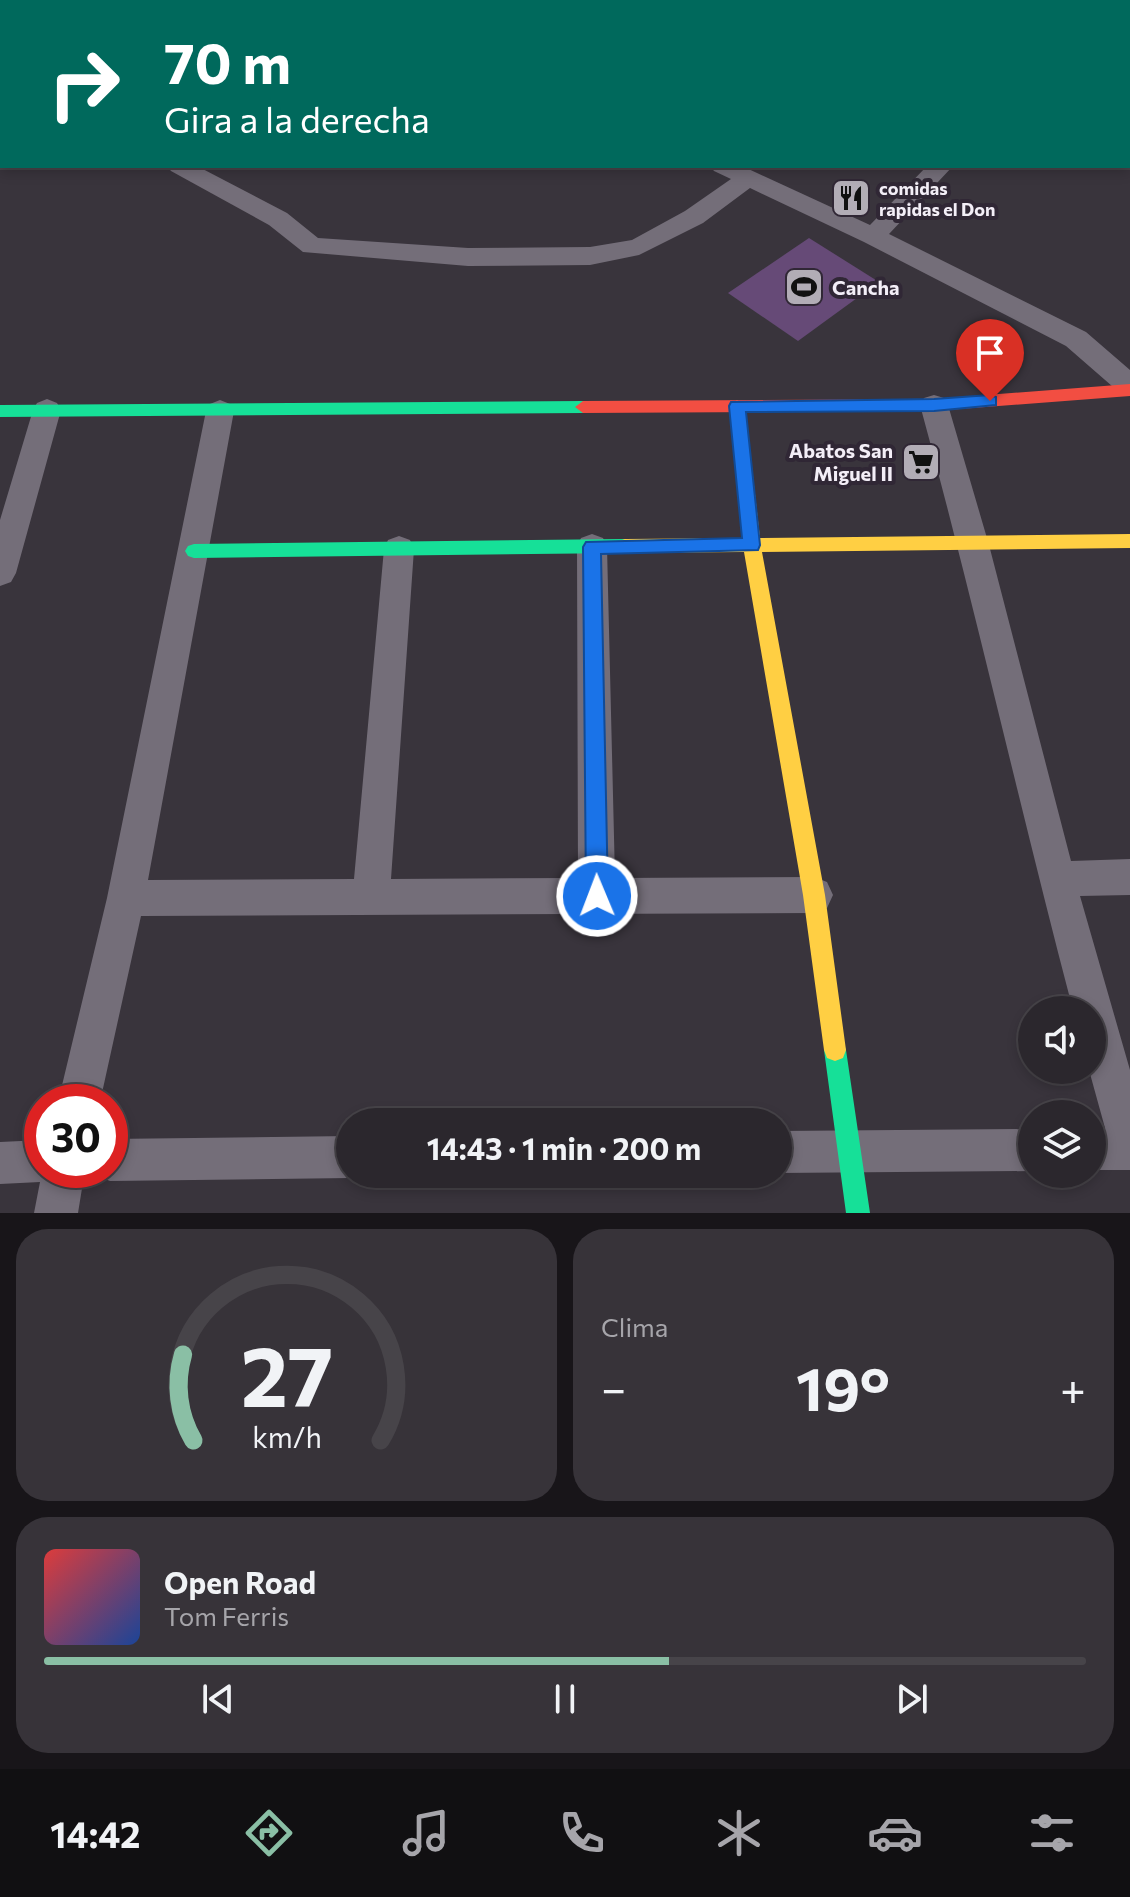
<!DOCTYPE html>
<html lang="es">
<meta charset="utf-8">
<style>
:root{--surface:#2b272d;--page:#373339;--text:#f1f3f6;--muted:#a6a5aa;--line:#474449;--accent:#8abfa5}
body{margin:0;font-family:Commissioner,sans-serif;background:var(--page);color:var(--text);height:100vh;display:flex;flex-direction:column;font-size:30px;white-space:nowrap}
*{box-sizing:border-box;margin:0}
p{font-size:26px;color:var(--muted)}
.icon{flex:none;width:44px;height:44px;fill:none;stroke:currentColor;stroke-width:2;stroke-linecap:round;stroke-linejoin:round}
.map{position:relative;height:1213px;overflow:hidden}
.details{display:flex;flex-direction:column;gap:16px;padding:16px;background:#181519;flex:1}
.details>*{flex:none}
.banner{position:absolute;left:0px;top:0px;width:1130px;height:168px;box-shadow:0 4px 12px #0003,0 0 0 2px var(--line);background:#00695c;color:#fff;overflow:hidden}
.fabs{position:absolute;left:1018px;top:996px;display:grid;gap:16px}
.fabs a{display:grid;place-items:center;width:88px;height:88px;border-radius:50%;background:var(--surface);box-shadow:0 4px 12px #0003,0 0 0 2px var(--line);font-size:40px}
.speed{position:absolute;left:24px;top:1084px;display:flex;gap:16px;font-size:40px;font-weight:700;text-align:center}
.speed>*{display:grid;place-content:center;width:104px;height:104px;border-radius:50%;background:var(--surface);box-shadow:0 4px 12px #0003,0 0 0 2px var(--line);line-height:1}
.speed .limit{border:12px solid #d22;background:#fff;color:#111}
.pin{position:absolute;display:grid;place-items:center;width:68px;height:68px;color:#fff;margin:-82px -34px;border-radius:50% 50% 50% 0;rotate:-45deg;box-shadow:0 0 8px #0007}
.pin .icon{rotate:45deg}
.me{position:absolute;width:88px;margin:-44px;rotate:359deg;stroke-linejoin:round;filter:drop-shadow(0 0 6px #0008)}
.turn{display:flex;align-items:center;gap:28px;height:168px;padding:0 32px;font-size:36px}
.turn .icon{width:104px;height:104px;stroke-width:2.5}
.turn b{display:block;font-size:56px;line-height:68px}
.big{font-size:60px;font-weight:700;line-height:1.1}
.details .widget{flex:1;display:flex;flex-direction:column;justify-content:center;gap:12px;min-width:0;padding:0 28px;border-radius:32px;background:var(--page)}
.details .dial{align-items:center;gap:0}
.dial svg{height:208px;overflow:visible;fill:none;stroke:var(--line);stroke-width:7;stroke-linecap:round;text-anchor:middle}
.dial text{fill:var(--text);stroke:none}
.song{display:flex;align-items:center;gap:24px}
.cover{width:96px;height:96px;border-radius:12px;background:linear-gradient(135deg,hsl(0 70% 55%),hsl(220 70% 35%))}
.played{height:8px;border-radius:4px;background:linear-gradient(90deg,var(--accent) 60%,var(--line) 60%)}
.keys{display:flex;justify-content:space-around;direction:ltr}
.heat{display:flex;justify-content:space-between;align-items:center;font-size:44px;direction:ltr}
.details .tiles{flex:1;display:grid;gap:16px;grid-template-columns:1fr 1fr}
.widget:last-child{grid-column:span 2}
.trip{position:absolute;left:336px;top:1108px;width:456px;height:80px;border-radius:40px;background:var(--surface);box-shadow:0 4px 12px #0003,0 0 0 2px var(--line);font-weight:700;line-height:80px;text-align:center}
.tabs{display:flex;height:128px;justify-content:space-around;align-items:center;background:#111012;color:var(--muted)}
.tabs .icon{width:56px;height:56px}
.tabs .active{color:var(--accent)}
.tabs b{font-size:36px;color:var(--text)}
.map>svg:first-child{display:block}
.green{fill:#664a77}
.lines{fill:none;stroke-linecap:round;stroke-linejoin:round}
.street{fill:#746e79;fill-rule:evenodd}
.fast{fill:#16e098;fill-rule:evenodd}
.slow{fill:#ffcf43;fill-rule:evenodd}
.jam{fill:#f24e42;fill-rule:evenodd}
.route{fill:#1a73e8;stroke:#114b97;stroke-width:2}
.labels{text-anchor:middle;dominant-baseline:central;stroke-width:8;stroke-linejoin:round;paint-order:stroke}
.far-poi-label{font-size:18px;font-weight:bold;fill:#f3eef7;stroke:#302735;text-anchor:start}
.poi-label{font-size:20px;font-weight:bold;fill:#f3eef7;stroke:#302735;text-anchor:start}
</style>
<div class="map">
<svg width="1130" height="1213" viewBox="0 0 1130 1213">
<rect width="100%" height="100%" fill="#39343c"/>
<path class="green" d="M809,238L879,282L798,341L728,293Z"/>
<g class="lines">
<path class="street" d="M347,0H371L372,2H348Z
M1050,0H1075L1076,2H1051Z
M1128,19H1130V32H1128Z
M0,64L2,65V79L0,78Z
M167,166H197L287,213L318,238L468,248L590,247L632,240L685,211L731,179L714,171L710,166H742L870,225L927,166H953L889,234L1086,332L1130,370V396L1120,393L1066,346L864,242L750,188L703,223L639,255L590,265L468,266L303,252L269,225L171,171Z
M934,395L944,398L948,405L989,545L1071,861L1130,859V895L1080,896L1130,1070V1170H1092V1128H1105L1089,1070H1092V1010H1073C1020,809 975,606 920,405L924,398Z
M47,399L57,403L61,410L16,573L11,582L0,586V520L33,410L37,403Z
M220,400L230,404L234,411L148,880L354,879L384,549L388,540L399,536L410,540L414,549L391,879L578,878L577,547L581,538L592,534L603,538L607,547L615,878L814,877L827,882L833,895L827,908L814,913L141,916L100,1102H58L107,898L206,411L210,404Z
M1032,1129V1171L778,1173V1131Z
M350,1136V1174H360L350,1178L110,1181L95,1175L93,1170H110V1139Z
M42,1140V1170H85L78,1213H34L40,1182L0,1184V1142Z"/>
<path class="fast" d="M583,401L591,407L583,413L0,417V405Z
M625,539L631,541L634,546L631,551L625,553L194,558L188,556L185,551L188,546L194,544Z
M835,1039L843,1042L846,1050L870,1213H846L824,1050L827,1042Z"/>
<path class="slow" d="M737,400L745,406L760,538L1130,534V548L762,552L825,895L846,1050L843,1058L835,1061L827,1058L824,1050L803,895L744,552L625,553L619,551L616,546L619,541L625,539L743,538L729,406Z"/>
<path class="jam" d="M1130,384V396L934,411L583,413L575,407L583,401L934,399Z"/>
</g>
<path class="route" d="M990,395L996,397V405L934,411L746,412L760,545L758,550L601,554L608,896L605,903L597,906L589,903L586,896L583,547L586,542L742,538L729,406L731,402L934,399Z"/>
<defs>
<symbol id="restaurant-square" viewBox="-11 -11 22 22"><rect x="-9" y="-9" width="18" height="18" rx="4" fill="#b2adb6" stroke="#302735"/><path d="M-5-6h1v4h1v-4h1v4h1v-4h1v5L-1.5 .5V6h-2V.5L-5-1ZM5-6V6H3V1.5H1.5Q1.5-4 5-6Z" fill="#111"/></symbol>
<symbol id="stadium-square" viewBox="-11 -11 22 22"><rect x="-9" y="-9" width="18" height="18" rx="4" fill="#b2adb6" stroke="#302735"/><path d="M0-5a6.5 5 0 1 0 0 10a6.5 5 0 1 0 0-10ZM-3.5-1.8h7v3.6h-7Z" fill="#111"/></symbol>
<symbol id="supermarket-square" viewBox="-11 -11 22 22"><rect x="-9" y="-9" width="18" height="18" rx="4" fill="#b2adb6" stroke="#302735"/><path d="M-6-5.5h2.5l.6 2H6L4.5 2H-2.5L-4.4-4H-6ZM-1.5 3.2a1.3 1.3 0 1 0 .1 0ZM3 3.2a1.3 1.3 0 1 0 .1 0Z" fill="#111"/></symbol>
</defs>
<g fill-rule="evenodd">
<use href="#restaurant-square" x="829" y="176" width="44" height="44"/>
<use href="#stadium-square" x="782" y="265" width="44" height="44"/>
<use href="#supermarket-square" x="899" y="440" width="44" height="44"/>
</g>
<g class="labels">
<g class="far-poi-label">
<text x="879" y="188">comidas<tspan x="879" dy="21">rapidas el Don</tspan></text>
</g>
<g class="poi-label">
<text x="832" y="287">Cancha</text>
<text x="893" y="450" text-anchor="end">Abatos San<tspan x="893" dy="23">Miguel II</tspan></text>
</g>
</g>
</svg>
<div class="fabs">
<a><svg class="icon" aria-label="sound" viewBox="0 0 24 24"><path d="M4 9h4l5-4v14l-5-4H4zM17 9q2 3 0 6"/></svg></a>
<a><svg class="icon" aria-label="layers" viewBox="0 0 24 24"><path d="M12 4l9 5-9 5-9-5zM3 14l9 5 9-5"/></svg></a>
</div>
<div class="speed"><div class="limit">30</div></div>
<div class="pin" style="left:990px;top:401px;background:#d93025"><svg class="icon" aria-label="arrive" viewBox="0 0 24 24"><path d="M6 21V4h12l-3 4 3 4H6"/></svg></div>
<svg class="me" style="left:597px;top:896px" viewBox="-20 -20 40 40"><circle r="17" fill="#1a73e8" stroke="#fff" stroke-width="3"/><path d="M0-11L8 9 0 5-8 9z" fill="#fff"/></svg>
<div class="trip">14:43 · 1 min · 200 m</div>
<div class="banner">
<div class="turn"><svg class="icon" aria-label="right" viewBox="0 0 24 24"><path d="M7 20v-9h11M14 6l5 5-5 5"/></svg><div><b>70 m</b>Gira a la derecha</div></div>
</div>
</div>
<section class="details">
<div class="tiles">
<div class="widget dial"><svg viewBox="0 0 100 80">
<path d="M14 69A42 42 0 1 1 86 69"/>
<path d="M14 69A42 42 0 0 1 10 36" stroke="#8abfa5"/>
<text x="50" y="56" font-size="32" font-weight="700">27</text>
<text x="50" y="72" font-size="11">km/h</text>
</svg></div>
<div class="widget"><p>Clima</p>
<div class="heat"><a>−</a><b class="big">19°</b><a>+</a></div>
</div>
<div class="widget">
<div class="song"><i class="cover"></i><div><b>Open Road</b><p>Tom Ferris</p></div></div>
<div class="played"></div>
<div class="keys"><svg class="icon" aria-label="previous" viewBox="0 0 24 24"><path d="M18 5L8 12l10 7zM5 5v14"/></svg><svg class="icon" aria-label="pause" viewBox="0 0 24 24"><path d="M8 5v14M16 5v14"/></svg><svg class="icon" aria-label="next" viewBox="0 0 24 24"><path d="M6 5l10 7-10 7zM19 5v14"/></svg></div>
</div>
</div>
</section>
<nav class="tabs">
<b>14:42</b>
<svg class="icon active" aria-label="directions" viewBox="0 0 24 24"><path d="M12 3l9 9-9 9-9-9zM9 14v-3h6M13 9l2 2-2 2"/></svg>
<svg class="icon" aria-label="music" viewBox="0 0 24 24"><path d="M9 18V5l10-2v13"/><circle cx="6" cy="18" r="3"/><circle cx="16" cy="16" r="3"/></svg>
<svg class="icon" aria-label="phone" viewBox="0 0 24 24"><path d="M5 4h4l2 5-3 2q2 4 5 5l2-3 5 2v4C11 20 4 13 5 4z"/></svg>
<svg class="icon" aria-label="climate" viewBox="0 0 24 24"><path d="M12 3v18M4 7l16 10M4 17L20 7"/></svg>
<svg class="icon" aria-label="car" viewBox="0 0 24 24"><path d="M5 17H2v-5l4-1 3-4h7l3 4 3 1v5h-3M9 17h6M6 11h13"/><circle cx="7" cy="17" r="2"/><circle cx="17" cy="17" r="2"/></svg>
<svg class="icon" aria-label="filters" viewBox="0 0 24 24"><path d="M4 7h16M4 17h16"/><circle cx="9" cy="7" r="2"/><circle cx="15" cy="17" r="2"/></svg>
</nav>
